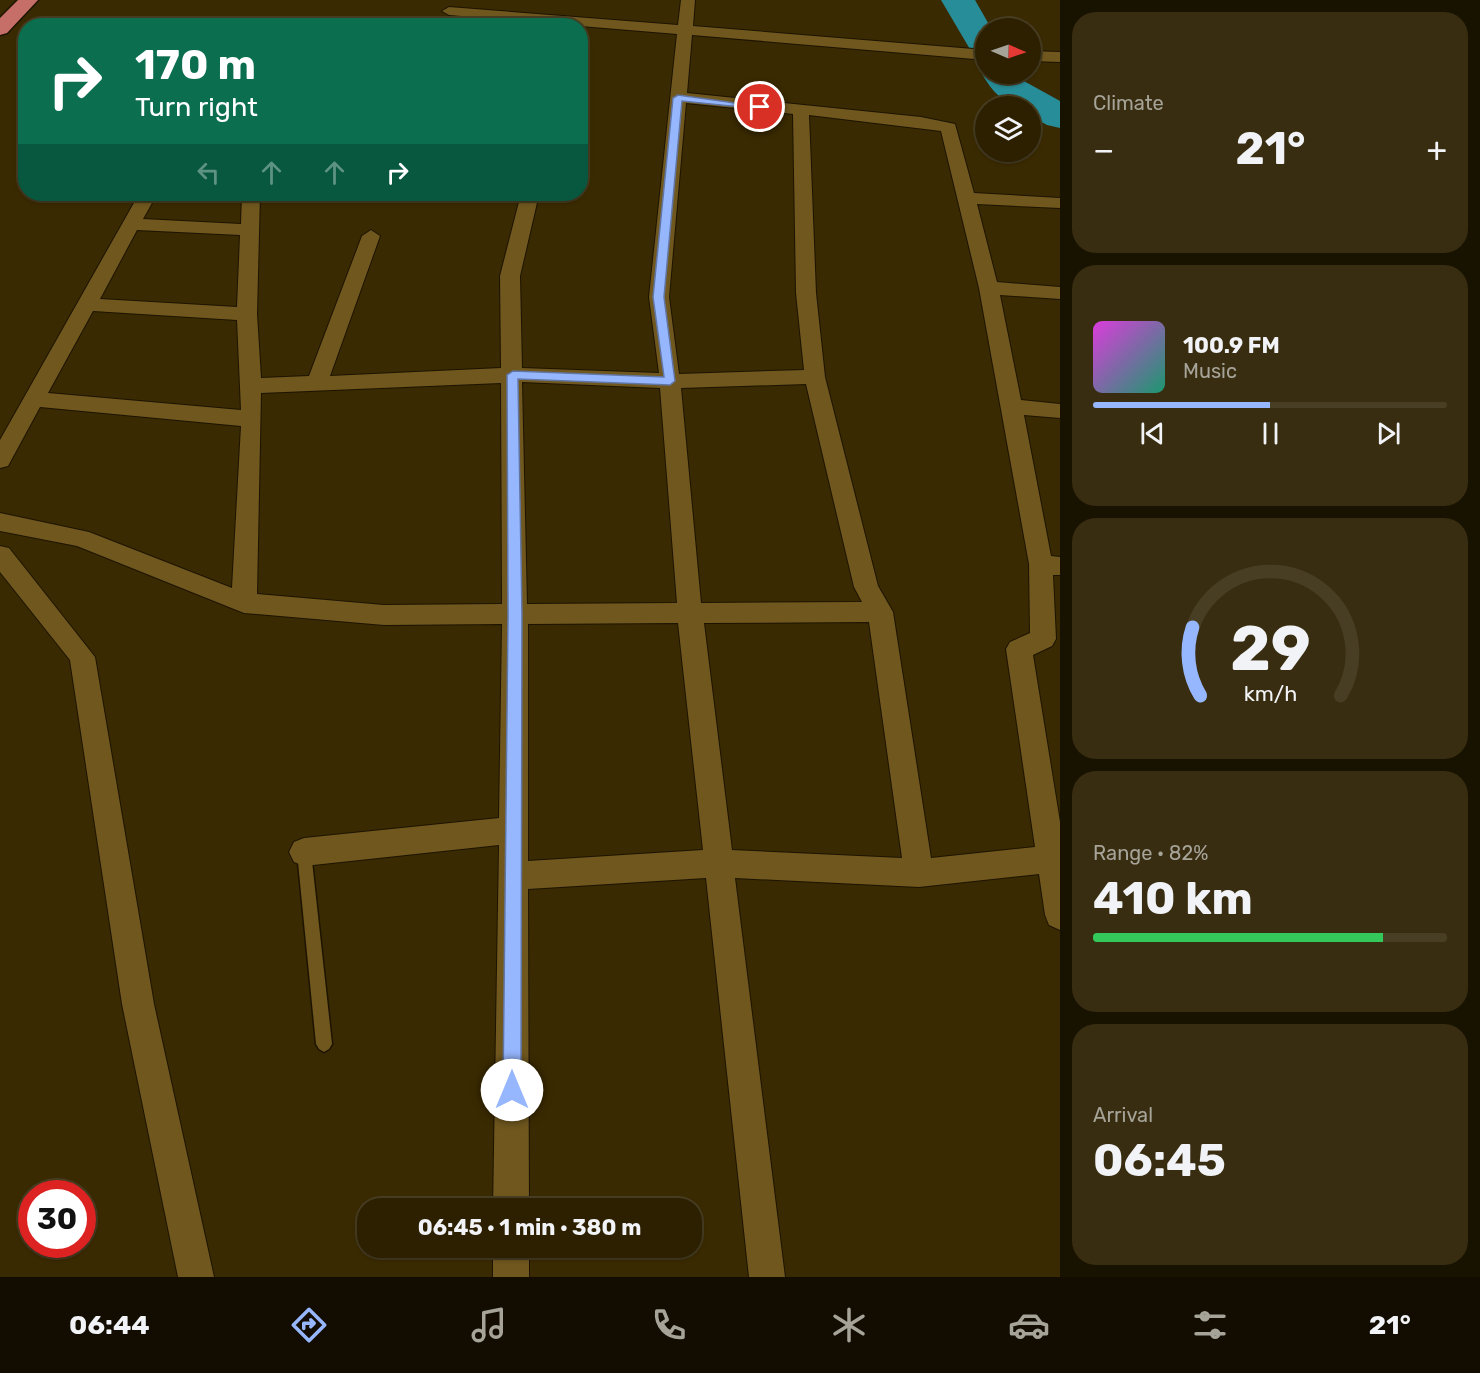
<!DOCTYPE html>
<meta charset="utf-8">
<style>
:root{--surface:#2c2001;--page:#382d10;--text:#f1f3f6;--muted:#a6a399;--line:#483e23;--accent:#96b6fd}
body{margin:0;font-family:Rubik,sans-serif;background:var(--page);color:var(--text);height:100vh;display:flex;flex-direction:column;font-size:22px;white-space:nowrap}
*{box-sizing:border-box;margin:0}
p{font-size:20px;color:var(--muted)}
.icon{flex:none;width:33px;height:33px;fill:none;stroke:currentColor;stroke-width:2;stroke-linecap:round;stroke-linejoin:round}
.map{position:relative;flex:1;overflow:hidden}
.drawer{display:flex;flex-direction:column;gap:12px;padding:12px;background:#181201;width:420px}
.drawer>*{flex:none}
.guide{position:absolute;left:18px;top:18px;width:570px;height:183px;border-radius:24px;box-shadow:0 2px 4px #0004,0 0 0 2px var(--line);background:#0b6e4f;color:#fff;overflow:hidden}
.needle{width:39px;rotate:92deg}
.tools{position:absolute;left:975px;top:18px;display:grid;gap:12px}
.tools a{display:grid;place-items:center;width:66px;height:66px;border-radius:50%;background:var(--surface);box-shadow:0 2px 4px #0004,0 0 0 2px var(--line);font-size:30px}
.speed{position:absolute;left:18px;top:1180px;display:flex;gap:12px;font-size:30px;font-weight:700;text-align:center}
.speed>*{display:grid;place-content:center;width:78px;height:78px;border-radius:50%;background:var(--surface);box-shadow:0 2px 4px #0004,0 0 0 2px var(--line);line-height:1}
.speed .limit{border:9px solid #d22;background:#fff;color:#111}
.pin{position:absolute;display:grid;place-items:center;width:51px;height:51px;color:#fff;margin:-26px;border:3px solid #fff;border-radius:50%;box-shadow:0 2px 6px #0007}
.me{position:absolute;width:66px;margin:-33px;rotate:0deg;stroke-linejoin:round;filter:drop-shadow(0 0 4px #0008)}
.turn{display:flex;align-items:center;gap:21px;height:126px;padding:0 18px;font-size:27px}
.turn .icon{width:78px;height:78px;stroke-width:2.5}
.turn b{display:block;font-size:42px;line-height:51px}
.lanes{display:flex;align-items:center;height:57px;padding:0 18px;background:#0003;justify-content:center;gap:30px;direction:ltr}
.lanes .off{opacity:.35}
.big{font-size:45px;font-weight:700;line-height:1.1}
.drawer .tile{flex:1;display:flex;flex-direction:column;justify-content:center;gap:9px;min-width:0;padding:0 21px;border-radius:24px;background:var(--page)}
.drawer .dial{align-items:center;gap:0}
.dial svg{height:156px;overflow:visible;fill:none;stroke:var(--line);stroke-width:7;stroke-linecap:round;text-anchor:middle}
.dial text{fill:var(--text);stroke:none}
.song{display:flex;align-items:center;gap:18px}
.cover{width:72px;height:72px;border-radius:9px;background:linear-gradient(135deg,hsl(300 70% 55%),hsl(160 70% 35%))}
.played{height:6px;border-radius:3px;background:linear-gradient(90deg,var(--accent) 50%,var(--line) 50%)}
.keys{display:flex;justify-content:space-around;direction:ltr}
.heat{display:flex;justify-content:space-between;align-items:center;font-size:33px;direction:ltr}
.charge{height:9px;border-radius:4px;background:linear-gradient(90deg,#34c759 82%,var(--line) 0)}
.trip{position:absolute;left:357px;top:1198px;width:345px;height:60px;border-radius:24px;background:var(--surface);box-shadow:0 2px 4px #0004,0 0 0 2px var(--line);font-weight:700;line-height:60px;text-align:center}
.tab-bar{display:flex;height:96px;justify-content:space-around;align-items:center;background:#120d00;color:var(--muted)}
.tab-bar .icon{width:42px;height:42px}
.tab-bar .on{color:var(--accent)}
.tab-bar b{font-size:27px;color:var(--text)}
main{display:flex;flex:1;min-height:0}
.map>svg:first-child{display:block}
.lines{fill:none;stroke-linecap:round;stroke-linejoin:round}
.river{fill:#278d98;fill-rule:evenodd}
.lane-casing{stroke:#1d1400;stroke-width:3}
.street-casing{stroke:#1d1400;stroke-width:2}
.highway-casing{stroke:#1d1400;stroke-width:3}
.lane{fill:#6f571e;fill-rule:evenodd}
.street{fill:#6f571e;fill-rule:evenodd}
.highway{fill:#c66f69;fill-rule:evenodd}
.route{fill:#96b6fd;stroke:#6276a4;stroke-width:1.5}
</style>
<main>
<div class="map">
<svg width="1060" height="1277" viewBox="0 0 1060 1277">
<rect width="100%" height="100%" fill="#3a2a01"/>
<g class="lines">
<path class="river" d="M941,0H975L991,28H986V59L974,56Z
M986,69V74H1018L1022,80L1060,101V128L1047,125L1030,116V106C1006,106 994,95 982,74Z"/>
<defs>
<path id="lane" d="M304,846L309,847L311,852L332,1044L329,1049L324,1052L319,1049L316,1044L297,852L299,847Z"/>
<path id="street" d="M681,0H695L693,26L986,50V60L692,35L687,93L921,117L955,124L974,193L1060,198V208L977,204L997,282L1060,287V299L1000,295L1021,400L1060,404V418L1024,415L1051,556L1060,557V575H1053L1056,639L1052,646L1033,655L1060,822V930L1049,925L1045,915L1039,874L919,887L735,878L785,1277H749L706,878L528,889L529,1209H493L499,845L304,866L294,862L289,852L294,842L304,838L499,818L502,624L384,625L244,613L77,546L0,531V513L89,532L232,588L241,426L40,407L8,466L0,468V440L139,194H157L143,219L241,224L242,194H260L257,314L261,378L309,376L362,236L371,230L380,236L330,376L501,368L500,276L521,194H539L520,276L522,368L659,373L649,297L677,34L449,15L442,11L449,7L678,25ZM686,103L793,114L796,293L804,370L679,374L669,297ZM809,115L941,131L979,288L1029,564L1030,633L1010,642L1006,649L1035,847L931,858L893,612L878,586L825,377L816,293ZM137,230L240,235L237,307L100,299ZM93,311L237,320L241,410L48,393ZM522,382L660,388L677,603L527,604ZM501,383L502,604L384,605L257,594L261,393ZM806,384L854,587L862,602L701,603L681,388ZM869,622L902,858L732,850L704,623ZM678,623L703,850L528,861V624Z
M1030,51L1060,52V62L1030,61Z
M0,546L9,548L95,657L154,1004L214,1277H178L122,1004L70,660L0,572Z
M493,1248H529V1277H493Z"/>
<path id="highway" d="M18,0H38L7,33L0,35V18Z"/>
</defs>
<use href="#lane" class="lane-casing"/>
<use href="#street" class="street-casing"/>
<use href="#highway" class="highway-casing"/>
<use href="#lane" class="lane"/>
<use href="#street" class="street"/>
<use href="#highway" class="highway"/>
</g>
<path class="route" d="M678,95L764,107L760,109L682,101L664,297L675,381L670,385L518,379L522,615L521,1090L518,1096L512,1099L506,1096L503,1090L508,615L507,375L513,371L664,377L653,297L673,98Z"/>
</svg>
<div class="tools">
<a><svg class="needle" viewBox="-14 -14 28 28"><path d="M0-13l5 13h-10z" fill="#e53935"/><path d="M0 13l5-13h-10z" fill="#a6a399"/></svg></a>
<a><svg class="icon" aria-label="layers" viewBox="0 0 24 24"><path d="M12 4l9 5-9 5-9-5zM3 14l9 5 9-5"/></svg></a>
</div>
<div class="speed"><div class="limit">30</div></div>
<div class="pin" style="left:760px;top:107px;background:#d93025"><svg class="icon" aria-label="arrive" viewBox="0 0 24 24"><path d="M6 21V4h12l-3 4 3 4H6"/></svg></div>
<svg class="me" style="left:512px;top:1090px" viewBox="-20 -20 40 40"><circle r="19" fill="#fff"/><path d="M0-13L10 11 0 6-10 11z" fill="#96b6fd"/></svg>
<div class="trip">06:45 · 1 min · 380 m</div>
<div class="guide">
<div class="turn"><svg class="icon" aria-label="right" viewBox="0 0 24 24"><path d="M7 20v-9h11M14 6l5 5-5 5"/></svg><div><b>170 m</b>Turn right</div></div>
<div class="lanes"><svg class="icon off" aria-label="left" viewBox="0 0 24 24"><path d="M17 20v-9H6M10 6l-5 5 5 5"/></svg><svg class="icon off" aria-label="ahead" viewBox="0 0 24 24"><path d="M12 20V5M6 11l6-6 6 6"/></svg><svg class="icon off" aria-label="ahead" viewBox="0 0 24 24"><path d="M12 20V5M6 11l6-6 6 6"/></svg><svg class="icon" aria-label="right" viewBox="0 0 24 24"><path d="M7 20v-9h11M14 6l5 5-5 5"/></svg></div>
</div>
</div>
<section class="drawer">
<div class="tile"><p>Climate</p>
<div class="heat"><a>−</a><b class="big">21°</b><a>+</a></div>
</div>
<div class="tile">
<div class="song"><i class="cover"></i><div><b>100.9 FM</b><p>Music</p></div></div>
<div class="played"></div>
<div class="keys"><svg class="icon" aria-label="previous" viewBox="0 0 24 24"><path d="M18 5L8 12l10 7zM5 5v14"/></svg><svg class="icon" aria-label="pause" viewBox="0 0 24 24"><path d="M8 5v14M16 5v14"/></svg><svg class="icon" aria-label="next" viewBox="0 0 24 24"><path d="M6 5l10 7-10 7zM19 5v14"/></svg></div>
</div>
<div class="tile dial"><svg viewBox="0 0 100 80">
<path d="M14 69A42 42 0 1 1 86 69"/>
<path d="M14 69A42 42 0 0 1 10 34" stroke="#96b6fd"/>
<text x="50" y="56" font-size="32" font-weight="700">29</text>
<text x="50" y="72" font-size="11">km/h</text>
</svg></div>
<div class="tile"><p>Range · 82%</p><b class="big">410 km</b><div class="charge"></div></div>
<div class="tile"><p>Arrival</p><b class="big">06:45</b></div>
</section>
</main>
<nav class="tab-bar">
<b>06:44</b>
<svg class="icon on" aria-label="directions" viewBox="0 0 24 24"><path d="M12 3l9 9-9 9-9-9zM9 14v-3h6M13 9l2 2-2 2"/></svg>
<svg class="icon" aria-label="music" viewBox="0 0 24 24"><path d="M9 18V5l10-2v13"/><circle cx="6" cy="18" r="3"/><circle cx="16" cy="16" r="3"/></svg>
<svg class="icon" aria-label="phone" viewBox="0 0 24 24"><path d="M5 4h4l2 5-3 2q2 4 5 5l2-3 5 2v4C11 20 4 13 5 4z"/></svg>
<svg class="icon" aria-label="climate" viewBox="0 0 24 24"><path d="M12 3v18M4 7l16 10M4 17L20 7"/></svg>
<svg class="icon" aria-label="car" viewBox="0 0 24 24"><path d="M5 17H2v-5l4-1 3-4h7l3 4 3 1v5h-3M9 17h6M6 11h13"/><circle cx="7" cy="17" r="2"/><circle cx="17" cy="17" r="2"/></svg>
<svg class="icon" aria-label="filters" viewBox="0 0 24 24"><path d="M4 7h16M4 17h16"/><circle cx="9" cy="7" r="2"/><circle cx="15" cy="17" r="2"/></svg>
<b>21°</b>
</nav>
